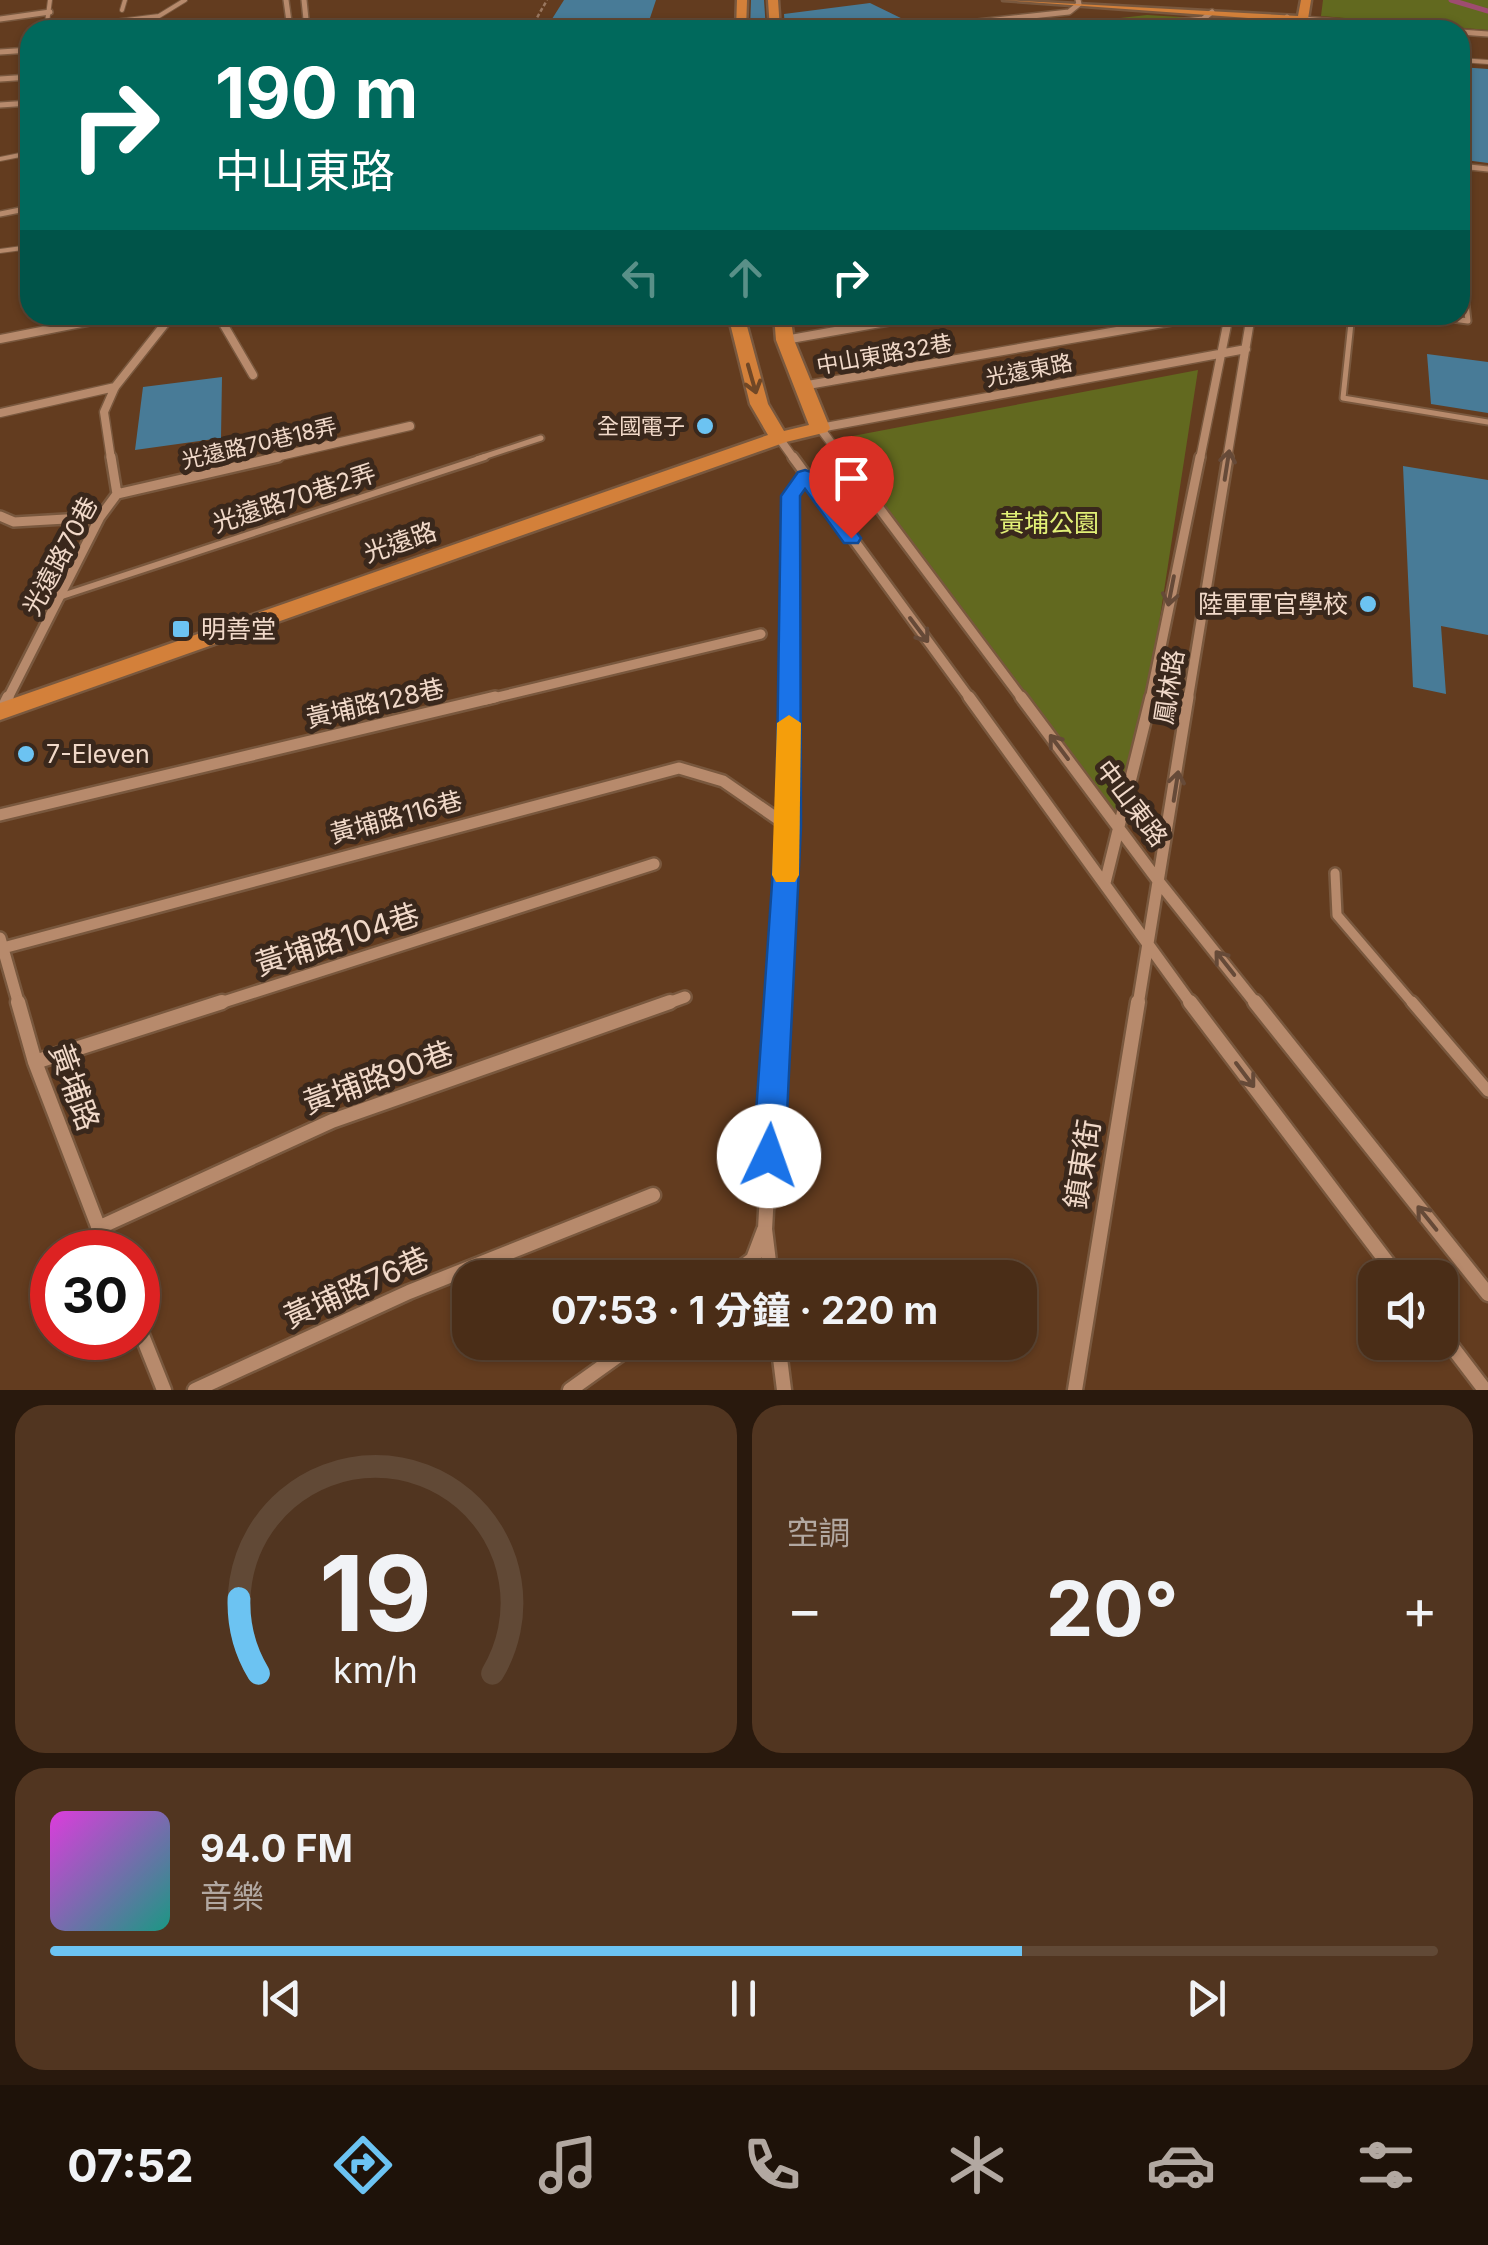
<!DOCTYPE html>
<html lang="zh-TW">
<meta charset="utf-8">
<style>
:root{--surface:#4a2d17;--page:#513520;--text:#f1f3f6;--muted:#b2a8a1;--line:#614936;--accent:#6cc3f2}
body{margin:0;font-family:Inter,"Noto Sans TC",sans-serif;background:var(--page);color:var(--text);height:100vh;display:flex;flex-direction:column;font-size:38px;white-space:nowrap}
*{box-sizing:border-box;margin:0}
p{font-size:32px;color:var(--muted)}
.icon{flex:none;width:55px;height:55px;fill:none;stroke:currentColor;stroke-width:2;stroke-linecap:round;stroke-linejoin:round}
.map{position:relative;height:1390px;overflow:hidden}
.side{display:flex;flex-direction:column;gap:15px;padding:15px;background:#29190d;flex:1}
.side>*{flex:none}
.banner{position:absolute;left:20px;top:20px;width:1450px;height:305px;border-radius:30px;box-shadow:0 2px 8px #0004,0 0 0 2px var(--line);background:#00695c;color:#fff;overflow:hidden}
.fabs{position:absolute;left:1358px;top:1260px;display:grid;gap:20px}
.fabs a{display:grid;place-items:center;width:100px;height:100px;border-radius:20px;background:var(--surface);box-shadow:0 2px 8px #0004,0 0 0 2px var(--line);font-size:50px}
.speed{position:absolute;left:30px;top:1230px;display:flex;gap:20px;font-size:50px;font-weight:700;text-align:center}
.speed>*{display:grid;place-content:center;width:130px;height:130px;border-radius:50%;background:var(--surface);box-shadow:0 2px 8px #0004,0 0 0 2px var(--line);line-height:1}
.speed .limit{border:15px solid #d22;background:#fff;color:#111}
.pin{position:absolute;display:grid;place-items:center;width:85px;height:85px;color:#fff;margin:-102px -42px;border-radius:50% 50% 50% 0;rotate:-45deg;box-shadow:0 0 10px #0007}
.pin .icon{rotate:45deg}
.me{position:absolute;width:110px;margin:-55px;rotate:3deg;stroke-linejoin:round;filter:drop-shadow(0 0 8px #0008)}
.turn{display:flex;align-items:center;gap:35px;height:210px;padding:0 30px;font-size:45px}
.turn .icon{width:130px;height:130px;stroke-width:2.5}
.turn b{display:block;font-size:70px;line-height:85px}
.lanes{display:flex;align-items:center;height:95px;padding:0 30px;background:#0003;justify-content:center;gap:50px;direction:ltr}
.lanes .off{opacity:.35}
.big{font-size:75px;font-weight:700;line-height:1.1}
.side .widget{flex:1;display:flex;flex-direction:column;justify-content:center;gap:15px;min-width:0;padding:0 35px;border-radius:30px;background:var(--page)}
.side .dial{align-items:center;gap:0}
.dial svg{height:260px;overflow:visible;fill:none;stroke:var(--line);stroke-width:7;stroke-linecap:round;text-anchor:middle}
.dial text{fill:var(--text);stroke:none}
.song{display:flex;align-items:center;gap:30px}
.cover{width:120px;height:120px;border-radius:15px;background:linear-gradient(135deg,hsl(300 70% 55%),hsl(170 70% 35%))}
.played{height:10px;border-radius:5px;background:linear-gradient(90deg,var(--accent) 70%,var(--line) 70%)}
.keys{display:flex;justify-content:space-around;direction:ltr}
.heat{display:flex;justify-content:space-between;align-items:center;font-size:55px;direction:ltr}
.side .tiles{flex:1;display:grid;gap:15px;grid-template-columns:1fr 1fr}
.widget:last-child{grid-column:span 2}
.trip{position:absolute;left:452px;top:1260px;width:585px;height:100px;border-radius:30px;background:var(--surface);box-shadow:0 2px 8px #0004,0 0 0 2px var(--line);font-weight:700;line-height:100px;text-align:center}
.menu{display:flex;height:160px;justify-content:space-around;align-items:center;background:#1e1209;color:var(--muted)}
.menu .icon{width:70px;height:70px}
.menu .on{color:var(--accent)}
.menu b{font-size:45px;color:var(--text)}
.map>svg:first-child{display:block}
.green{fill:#62691f}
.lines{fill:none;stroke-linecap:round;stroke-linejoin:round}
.stream{stroke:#9e4c70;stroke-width:5}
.building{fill:#487b97}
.service-far4-casing{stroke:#79583e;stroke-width:6}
.service-far3-casing{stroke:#79583e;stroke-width:9}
.service-far2-casing{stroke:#79583e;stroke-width:11}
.service-far1-casing{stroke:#79583e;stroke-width:14}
.service-casing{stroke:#79583e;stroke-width:16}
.minor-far4-casing{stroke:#79583e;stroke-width:8}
.minor-far3-casing{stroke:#79583e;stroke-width:11}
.minor-far2-casing{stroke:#79583e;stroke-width:14}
.minor-far1-casing{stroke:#79583e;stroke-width:16}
.minor-casing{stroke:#79583e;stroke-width:19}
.primary-casing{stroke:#79583e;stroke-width:5}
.path{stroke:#99775f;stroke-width:2.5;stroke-dasharray:4 2.5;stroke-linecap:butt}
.service-far4{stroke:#b78a6c;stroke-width:4}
.service-far3{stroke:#b78a6c;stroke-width:5}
.service-far2{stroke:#b78a6c;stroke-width:6}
.service-far1{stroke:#b78a6c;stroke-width:9}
.service{stroke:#b78a6c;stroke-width:11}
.minor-far4{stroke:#b78a6c;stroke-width:5}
.minor-far3{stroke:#b78a6c;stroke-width:8}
.minor-far2{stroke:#b78a6c;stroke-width:9}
.minor-far1{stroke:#b78a6c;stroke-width:11}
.minor{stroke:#b78a6c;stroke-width:14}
.primary{fill:#d3803a;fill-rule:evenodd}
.oneway{stroke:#704726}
.oneway2{stroke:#664a38}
.route{fill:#1a73e8;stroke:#114b97;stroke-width:2.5}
.slow{fill:#f59e0b}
.poi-dot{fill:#6cc3f2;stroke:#3a281c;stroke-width:4}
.labels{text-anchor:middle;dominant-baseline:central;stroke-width:10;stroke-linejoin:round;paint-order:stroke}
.far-street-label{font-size:22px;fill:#f1d9c9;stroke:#3a281c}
.far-poi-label{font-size:22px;fill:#f1d9c9;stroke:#3a281c;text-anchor:end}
.street-label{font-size:25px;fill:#f1d9c9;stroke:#3a281c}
.park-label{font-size:25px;fill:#e2f077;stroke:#3a281c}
.poi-label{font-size:25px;fill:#f1d9c9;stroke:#3a281c;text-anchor:start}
.near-street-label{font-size:30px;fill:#f1d9c9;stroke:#3a281c}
</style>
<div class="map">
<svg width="1488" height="1390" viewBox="0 0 1488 1390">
<rect width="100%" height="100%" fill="#633c1f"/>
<path class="green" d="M1323,0H1488V30L1321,16Z
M1147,15L1197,18L1080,30H1012Z
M1198,370L1138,760L1117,825L837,439Z"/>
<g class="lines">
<path class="stream" d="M1451,0L1488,11"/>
</g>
<path class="building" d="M564,0H656L646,30H545Z
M751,0H764L766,30H750Z
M870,3L909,22L848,30H785L784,14Z
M1460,67L1488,69V163L1465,160L1460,131Z
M1427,354L1488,362V413L1431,404Z
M222,377L221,438L135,450L143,387Z
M1403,466L1488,480V635L1441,626L1446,694L1413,687Z"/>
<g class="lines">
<defs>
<path id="service-far4" d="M50,0L46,30L159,16L185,0
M122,10L125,0
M1460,60L1488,62
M0,159L30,153
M1460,243L1463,269
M0,251L30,247"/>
<path id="service-far3" d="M1381,315L1351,323L1343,398L1488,422
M1421,315L1468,321L1462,267
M477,459L541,438"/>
<path id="service-far2" d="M59,597L485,457"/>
<path id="service-far1" d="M1335,873L1337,915L1414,1005"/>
<path id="service" d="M1412,1002L1488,1091"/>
<path id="minor-far4" d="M286,0L290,29
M304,0L307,29
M0,19L50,12
M253,30L306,25
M905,30L1069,12L1079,4L1078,0
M1103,30L1203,19L1212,12
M1285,30L1287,17
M1301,30L1303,19L1437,30
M1460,32L1488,34
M0,52L30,50
M0,79L30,77
M0,105L30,103
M1460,166L1488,169
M0,214L30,208"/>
<path id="minor-far3" d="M218,315L253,375
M0,339L122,315
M785,340L925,315
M802,386L1209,315
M0,413L115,387
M779,438L794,459
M111,459L104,412L115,387L172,315
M267,459L410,426
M843,459L820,428L1246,349
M1200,459L1229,315
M1227,459L1251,315"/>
<path id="minor-far2" d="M793,457L971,700
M841,457L1023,700
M117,494L278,457
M0,516L14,522L100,517
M7,700L100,517L117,494L111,457
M485,700L761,634
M789,700L790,495L805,476
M1150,700L1200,457
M1188,700L1228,457"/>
<path id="minor-far1" d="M969,697L1192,1005
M1021,697L1159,882L1257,1005
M1,711L8,697
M0,815L495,697
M1105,883L1151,697
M0,938L19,1005
M3,948L679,768L723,781L788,826
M214,1005L654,864
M663,1005L685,997
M778,1005L788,826L789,697
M1138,1005L1188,697"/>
<path id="minor" d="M18,1002L35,1062L108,1252
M1190,1002L1399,1278
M1255,1002L1488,1294
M35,1062L222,1002
M98,1228L332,1121L670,1002
M728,1278L753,1259L764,1230
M771,1278L765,1229L778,1002
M138,1325L164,1390
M1440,1331L1485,1390
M778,1342L784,1390
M195,1390L409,1292L653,1195
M570,1390L637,1342
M1075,1390L1138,1002"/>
<path id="primary" d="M737,0H747L746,30H736Z
M768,0H778L780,30H770Z
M1003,0L1298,16L1301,0H1311L1308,19L1303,22Z
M728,315H744L768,404L784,431L809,425L776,340L774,315H790L794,340L830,428L827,432L786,442L0,720V703L768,435L750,404Z"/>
</defs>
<use href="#service-far4" class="service-far4-casing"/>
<use href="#service-far3" class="service-far3-casing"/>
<use href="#service-far2" class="service-far2-casing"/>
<use href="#service-far1" class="service-far1-casing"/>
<use href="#service" class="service-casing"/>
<use href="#minor-far4" class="minor-far4-casing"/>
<use href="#minor-far3" class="minor-far3-casing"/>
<use href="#minor-far2" class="minor-far2-casing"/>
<use href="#minor-far1" class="minor-far1-casing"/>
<use href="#minor" class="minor-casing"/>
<use href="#primary" class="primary-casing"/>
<path class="path" d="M534,23L547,0"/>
<use href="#service-far4" class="service-far4"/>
<use href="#service-far3" class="service-far3"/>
<use href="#service-far2" class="service-far2"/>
<use href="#service-far1" class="service-far1"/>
<use href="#service" class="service"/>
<use href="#minor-far4" class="minor-far4"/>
<use href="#minor-far3" class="minor-far3"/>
<use href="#minor-far2" class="minor-far2"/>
<use href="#minor-far1" class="minor-far1"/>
<use href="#minor" class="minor"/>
<use href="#primary" class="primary"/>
</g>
<defs><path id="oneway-shaft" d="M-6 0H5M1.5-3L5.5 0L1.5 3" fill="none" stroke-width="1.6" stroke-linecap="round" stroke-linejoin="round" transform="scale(2.5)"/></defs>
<use class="oneway" href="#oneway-shaft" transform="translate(752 379) rotate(74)"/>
<g class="oneway2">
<use href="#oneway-shaft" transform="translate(1227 465) rotate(-81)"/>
<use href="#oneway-shaft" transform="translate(1171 591) rotate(101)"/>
<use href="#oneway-shaft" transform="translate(919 630) rotate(53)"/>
<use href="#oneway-shaft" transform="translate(1059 747) rotate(-127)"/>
<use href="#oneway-shaft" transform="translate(1176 786) rotate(-81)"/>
<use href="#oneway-shaft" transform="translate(1225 963) rotate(-128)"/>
<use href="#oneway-shaft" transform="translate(1245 1075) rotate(53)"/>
<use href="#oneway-shaft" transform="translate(1427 1218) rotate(-129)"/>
</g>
<path class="route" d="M805,470L811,472L861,538L858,543H844L805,489L800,496L801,826L785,1156L780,1166L769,1170L758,1166L753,1156L776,826L781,496L798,472Z"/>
<path class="slow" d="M789,715L801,723L799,875L795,882H776L772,875L777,723Z"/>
<g class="poi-dot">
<circle cx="705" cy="426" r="10"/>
<circle cx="1368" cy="604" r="10"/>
<rect x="171" y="619" width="20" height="20" rx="5"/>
<circle cx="26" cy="754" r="10"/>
</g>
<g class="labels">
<g class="far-street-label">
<text transform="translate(884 354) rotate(-10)">中山東路32巷</text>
<text transform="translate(1029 370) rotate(-11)">光遠東路</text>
<text transform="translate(259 443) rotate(-13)">光遠路70巷18弄</text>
</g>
<g class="far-poi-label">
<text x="685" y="426">全國電子</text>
</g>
<g class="street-label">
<text transform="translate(294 498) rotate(-18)">光遠路70巷2弄</text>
<text transform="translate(400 542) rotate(-19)">光遠路</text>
<text transform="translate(60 556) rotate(-62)">光遠路70巷</text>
<text transform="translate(1169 687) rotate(-81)">鳳林路</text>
<text transform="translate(375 703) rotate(-13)">黃埔路128巷</text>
<text transform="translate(1132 803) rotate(53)">中山東路</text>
<text transform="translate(396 817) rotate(-15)">黃埔路116巷</text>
</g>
<g class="park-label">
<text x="1049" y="523">黃埔公園</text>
</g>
<g class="poi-label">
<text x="1348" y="604" text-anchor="end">陸軍軍官學校</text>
<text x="201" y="629">明善堂</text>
<text x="46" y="754">7-Eleven</text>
</g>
<g class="near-street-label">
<text transform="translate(337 939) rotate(-18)">黃埔路104巷</text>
<text transform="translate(378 1077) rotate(-20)">黃埔路90巷</text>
<text transform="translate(75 1087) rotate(70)">黃埔路</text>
<text transform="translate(1082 1164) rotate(-81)">鎮東街</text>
<text transform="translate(356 1287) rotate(-24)">黃埔路76巷</text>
</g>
</g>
</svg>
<div class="fabs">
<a><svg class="icon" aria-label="sound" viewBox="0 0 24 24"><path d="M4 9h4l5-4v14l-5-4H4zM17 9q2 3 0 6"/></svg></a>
</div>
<div class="speed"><div class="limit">30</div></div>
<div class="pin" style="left:851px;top:538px;background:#d93025"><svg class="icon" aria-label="arrive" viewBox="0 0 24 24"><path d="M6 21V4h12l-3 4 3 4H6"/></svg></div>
<svg class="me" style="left:769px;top:1156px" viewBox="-20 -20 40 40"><circle r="19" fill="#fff"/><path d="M0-13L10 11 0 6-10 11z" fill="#1a73e8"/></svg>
<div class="trip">07:53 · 1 分鐘 · 220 m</div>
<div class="banner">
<div class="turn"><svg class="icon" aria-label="right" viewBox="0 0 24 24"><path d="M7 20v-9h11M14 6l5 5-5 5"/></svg><div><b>190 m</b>中山東路</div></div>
<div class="lanes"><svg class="icon off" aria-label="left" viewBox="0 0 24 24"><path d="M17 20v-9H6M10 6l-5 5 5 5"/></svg><svg class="icon off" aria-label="ahead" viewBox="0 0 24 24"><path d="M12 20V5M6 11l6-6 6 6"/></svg><svg class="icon" aria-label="right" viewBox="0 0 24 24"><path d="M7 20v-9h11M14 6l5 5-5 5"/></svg></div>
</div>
</div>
<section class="side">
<div class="tiles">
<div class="widget dial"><svg viewBox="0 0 100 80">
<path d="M14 69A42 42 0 1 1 86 69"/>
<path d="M14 69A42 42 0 0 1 8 46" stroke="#6cc3f2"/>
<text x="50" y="56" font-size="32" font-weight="700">19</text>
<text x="50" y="72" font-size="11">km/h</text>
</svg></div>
<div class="widget"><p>空調</p>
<div class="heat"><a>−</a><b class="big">20°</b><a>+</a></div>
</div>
<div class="widget">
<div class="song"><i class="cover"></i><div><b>94.0 FM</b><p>音樂</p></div></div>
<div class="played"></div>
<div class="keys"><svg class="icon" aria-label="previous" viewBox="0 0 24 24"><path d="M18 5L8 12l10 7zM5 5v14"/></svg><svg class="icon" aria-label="pause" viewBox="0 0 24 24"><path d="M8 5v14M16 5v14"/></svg><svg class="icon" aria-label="next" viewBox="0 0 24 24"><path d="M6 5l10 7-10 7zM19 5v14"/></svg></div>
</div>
</div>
</section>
<nav class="menu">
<b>07:52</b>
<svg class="icon on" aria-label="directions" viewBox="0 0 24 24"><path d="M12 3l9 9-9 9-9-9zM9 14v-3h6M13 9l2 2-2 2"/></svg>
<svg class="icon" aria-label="music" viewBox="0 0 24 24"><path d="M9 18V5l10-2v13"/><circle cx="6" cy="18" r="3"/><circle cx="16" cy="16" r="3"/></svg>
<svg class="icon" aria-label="phone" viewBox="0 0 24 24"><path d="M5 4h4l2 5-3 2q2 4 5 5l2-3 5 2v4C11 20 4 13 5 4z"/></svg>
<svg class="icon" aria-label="climate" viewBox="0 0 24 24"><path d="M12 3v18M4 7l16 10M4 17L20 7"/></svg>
<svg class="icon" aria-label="car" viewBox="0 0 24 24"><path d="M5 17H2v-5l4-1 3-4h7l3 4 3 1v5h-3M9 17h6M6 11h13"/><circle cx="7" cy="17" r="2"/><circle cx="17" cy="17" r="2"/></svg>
<svg class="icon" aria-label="filters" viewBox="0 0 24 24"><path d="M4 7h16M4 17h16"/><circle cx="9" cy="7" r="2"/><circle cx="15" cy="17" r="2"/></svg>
</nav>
